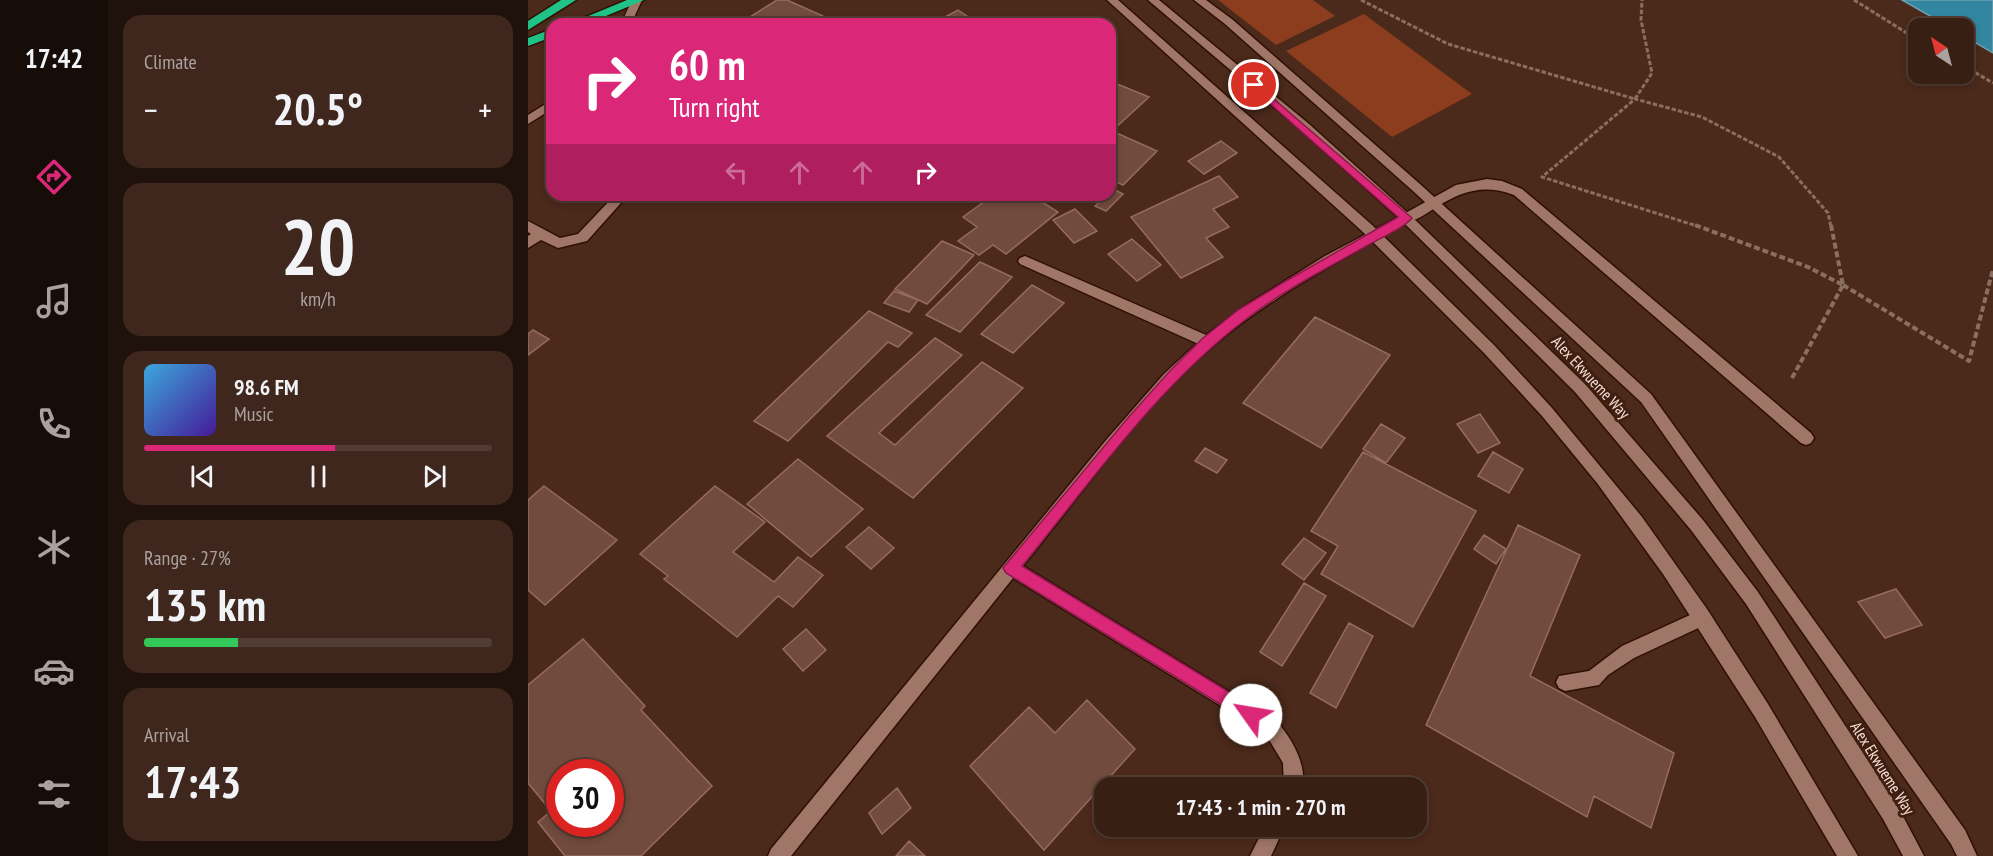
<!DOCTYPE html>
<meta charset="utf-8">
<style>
:root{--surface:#381f14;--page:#3f271d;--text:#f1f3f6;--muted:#aba2a0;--line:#523d34;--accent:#db2777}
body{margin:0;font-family:"PT Sans Narrow",sans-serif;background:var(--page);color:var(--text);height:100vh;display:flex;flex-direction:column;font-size:22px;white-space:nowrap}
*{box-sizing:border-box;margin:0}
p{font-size:20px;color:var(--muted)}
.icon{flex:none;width:33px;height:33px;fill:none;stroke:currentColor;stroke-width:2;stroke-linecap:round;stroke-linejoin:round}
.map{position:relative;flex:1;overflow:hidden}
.side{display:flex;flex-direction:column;gap:15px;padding:15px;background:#1f110b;width:420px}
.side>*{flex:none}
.hud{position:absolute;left:18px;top:18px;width:570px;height:183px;border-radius:18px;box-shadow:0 3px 9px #0003,0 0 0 2px var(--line);background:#db2777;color:#fff;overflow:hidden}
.needle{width:39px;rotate:324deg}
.tools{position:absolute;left:1380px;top:18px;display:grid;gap:12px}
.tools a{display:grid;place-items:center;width:66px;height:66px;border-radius:12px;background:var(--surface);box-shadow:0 3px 9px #0003,0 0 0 2px var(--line);font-size:30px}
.speed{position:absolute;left:18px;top:759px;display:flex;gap:12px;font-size:30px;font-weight:700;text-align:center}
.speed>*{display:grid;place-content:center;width:78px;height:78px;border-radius:50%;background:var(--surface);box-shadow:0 3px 9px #0003,0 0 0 2px var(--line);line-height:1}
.speed .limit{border:9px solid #d22;background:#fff;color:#111}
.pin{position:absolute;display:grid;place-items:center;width:51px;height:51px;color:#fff;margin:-26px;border:3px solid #fff;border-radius:50%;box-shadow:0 2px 6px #0007}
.me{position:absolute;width:66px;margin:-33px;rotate:302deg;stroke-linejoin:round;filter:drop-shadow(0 0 4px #0008)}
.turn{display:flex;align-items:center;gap:21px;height:126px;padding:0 24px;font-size:27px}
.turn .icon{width:78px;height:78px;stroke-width:2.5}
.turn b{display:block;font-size:42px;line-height:51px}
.lanes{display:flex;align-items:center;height:57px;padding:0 24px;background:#0003;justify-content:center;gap:30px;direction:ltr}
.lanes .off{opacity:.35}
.big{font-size:45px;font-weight:700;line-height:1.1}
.side .card{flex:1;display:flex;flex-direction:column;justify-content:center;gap:9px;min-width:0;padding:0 21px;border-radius:18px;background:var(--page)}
.side .dial{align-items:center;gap:0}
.dial b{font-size:78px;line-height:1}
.song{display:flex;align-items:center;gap:18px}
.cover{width:72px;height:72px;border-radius:9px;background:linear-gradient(135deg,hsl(200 70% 55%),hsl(260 70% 35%))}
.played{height:6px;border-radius:3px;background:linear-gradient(90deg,var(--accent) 55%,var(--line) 55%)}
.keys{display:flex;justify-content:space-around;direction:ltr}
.heat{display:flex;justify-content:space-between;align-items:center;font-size:33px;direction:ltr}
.charge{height:9px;border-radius:4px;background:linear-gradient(90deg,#34c759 27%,var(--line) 0)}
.trip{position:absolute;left:566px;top:777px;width:333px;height:60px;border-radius:18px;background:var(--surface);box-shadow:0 3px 9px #0003,0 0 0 2px var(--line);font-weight:700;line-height:60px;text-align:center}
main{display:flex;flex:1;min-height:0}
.tab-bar{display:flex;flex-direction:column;width:108px;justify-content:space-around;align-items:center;background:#160c08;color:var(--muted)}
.tab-bar .icon{width:42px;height:42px}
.tab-bar .current{color:var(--accent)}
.tab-bar b{font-size:27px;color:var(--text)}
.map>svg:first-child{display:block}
.green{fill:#8b3d1d}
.water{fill:#3286a0;stroke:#6da1b0;stroke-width:1.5}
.building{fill:#714b3d;stroke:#956c5d;stroke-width:1.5;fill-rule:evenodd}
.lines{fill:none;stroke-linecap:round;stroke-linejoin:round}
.lane-casing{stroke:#301004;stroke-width:3}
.street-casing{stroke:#301004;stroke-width:3}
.secondary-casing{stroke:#301004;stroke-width:3}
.highway-casing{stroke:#301004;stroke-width:3}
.path-far1{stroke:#8b6e62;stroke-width:3;stroke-dasharray:4.5 2;stroke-linecap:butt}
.path{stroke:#8b6e62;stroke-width:4;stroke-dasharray:6 3;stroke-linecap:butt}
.lane{fill:#9f7667;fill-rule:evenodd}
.street{fill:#9f7667;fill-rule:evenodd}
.secondary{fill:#9f7667;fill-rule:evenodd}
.highway{fill:#1fc287;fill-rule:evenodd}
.route{fill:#db2777;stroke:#8e194d;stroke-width:1.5}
.labels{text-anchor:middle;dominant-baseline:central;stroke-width:6;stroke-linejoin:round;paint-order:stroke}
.street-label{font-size:16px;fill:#f6dfd6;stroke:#401f11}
</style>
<main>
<nav class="tab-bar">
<b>17:42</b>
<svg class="icon current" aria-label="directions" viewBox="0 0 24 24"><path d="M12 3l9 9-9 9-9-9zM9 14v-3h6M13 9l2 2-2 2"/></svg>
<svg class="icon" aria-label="music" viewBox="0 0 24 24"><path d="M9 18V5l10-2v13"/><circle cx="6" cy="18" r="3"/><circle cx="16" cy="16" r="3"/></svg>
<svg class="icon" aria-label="phone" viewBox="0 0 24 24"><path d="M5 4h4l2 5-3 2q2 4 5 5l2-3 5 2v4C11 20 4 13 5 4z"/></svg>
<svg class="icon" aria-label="climate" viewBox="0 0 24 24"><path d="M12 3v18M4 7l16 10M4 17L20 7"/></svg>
<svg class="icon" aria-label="car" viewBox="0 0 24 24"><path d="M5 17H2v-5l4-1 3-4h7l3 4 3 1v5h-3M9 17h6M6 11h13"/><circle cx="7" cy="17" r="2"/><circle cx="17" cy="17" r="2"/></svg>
<svg class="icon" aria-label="filters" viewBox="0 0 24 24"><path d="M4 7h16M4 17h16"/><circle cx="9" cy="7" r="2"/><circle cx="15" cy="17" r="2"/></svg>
</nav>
<section class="side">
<div class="card"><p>Climate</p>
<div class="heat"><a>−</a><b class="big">20.5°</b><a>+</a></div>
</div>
<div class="card dial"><b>20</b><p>km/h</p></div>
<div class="card">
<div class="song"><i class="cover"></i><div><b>98.6 FM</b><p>Music</p></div></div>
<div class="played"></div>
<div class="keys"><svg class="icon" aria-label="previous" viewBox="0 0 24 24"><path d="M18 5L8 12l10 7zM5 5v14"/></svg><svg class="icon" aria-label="pause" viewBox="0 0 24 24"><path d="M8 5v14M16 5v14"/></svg><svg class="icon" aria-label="next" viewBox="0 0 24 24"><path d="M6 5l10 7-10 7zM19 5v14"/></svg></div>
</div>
<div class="card"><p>Range · 27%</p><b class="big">135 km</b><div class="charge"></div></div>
<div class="card"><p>Arrival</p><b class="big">17:43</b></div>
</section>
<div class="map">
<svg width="1465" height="856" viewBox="0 0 1465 856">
<rect width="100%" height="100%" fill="#4b291b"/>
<path class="green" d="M690,0H785L807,16L748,45Z
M836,14L944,94L864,137L758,51Z"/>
<path class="water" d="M1374,0H1465V53L1436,36V28H1423Z"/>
<path class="building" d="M249,0H259L295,16L301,24H211Z
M430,10L448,22L404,24Z
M582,81L621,97L584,131L629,151L595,185L582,179Z
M693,141L709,153L676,174L660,161Z
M691,176L710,197L685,209L701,227L678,238L695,257L653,278L603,217Z
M585,189L595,194L578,211L567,206L579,195H582Z
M503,195L530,212L478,254L465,245L451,255L430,241L449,227L435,217L457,201L449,195Z
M547,209L569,231L546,243L525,220Z
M604,239L633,265L609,281L580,254Z
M414,241L446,255L399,304L367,289Z
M452,262L484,277L432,332L398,315Z
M504,285L536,303L485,353L453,334Z
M366,291L390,300L381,312L356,303Z
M341,311L384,333L370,347L360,342L260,441L226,421Z
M787,317L862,355L793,448L715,403Z
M5,330L21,339L0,355V334Z
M407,338L434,355L351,433L367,445L454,362L495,388L385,498L299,436Z
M952,414L972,443L950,453L929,424Z
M853,424L877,438L858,463L835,449Z
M677,448L699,460L689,473L667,461Z
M835,452L948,511L885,627L793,574L810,546L783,531Z
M965,452L995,469L981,493L950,476Z
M270,459L335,509L283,557L219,504Z
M16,486L89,540L17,605L0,590V500Z
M187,486L237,522L205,552L246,582L270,557L295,575L265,607L250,596L209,637L136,579L140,576L112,554Z
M990,525L1052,555L1002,676L1146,753L1123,828L1066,796L1059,817L898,725Z
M341,527L366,548L343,569L318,547Z
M956,535L978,549L968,564L946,549Z
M776,538L798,553L776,580L754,564Z
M776,583L798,596L754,666L732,652Z
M1368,589L1394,625L1357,638L1330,602Z
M821,623L845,636L808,708L782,693Z
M278,629L298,650L275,671L255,649Z
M55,639L117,706L113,710L184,786L113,856H37L10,822L23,811L0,783V685ZM32,772H82V824H32Z
M559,700L607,749L516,850L442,766L501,707L527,733Z
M369,788L383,808L354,834L341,813Z
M381,841L397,856H368Z"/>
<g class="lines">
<defs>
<path id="lane" d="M104,0H114L103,24H93Z
M24,100V109L0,124V115Z
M959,179L974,181L994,189L1283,433L1286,438L1283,443L1278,445L1273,443L986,195C928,172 897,228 874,221L872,218L874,215L928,185Z
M87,195H100L59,241L30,248L13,240L0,248V236L3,234L0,232V221L32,238L50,234Z
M497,256L685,338L687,342L685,346H675L492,264L490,261L492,258Z
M1173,610L1179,612L1182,618L1179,624L1106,658L1080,675L1071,685L1037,691L1031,688L1028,682L1031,676L1061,671L1094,646Z"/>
<path id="street" d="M666,0H678L705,20L893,185L1123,394L1437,830L1449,856H1429L1423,844L1113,402L885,191L697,24Z
M878,213L884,218L882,221C815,259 745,295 686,345C612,408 556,491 495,566L749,721C764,740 778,762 775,788H756L755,763L737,733L485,578L263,856H240L243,849L579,439L636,374L677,336L723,302L797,256Z
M737,826H757L743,856H722Z"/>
<path id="secondary" d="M579,0H590L844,225L966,345L1024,408L1114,517L1179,609L1240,704L1330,856H1309L1227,717L1135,574L1069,483L1014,416L956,353L835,232Z
M620,0H631L781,124L882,215L1057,384L1175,520L1230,592L1369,805L1396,856H1375L1355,819L1218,604L1163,530L1047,392L874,221L773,130Z"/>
<path id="highway" d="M33,0H48L0,30V21Z
M99,0H116L59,24H41Z
M24,29V37L0,46V38Z"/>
</defs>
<use href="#lane" class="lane-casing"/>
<use href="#street" class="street-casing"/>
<use href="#secondary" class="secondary-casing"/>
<use href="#highway" class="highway-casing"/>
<path class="path-far1" d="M833,0L920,44L1107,99L1124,73L1113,20L1114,0
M1326,0L1390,40
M1436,66L1465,83
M1172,227L1014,177L1107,99L1174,117L1251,157L1300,213L1303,227"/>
<path class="path" d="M1167,225L1280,267L1315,285
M1303,225L1315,285
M1315,285L1441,361L1465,269
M1264,378L1315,285"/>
<use href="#lane" class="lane"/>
<use href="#street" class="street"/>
<use href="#secondary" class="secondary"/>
<use href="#highway" class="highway"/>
</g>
<path class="route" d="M726,82L884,218C875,229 854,237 842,244C800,268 755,290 717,320C629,387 564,481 494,566L729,709L732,715L729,721L723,723L478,573L475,568L599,419L641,372L675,338L710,310L756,282L870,217L723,87V83Z"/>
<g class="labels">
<g class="street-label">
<text transform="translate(1063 377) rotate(47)">Alex Ekwueme Way</text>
<text transform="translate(1355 768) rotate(58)">Alex Ekwueme Way</text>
</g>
</g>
</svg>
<div class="tools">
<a><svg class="needle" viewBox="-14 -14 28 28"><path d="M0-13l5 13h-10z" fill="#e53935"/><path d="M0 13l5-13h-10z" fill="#aba2a0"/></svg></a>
</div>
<div class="speed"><div class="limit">30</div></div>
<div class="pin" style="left:726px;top:85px;background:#d93025"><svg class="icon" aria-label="arrive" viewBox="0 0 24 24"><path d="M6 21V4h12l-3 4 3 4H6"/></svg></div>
<svg class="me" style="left:723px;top:715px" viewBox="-20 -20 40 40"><circle r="19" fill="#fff"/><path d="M0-13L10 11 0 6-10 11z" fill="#db2777"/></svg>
<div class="trip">17:43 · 1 min · 270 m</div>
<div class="hud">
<div class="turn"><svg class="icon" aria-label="right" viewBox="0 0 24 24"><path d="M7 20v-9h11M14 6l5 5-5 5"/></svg><div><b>60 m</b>Turn right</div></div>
<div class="lanes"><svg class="icon off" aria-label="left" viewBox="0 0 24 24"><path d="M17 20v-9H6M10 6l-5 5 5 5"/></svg><svg class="icon off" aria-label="ahead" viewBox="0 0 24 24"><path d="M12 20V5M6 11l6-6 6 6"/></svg><svg class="icon off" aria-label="ahead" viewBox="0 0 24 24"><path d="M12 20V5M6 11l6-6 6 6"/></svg><svg class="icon" aria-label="right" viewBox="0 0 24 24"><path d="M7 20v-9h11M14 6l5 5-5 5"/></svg></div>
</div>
</div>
</main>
